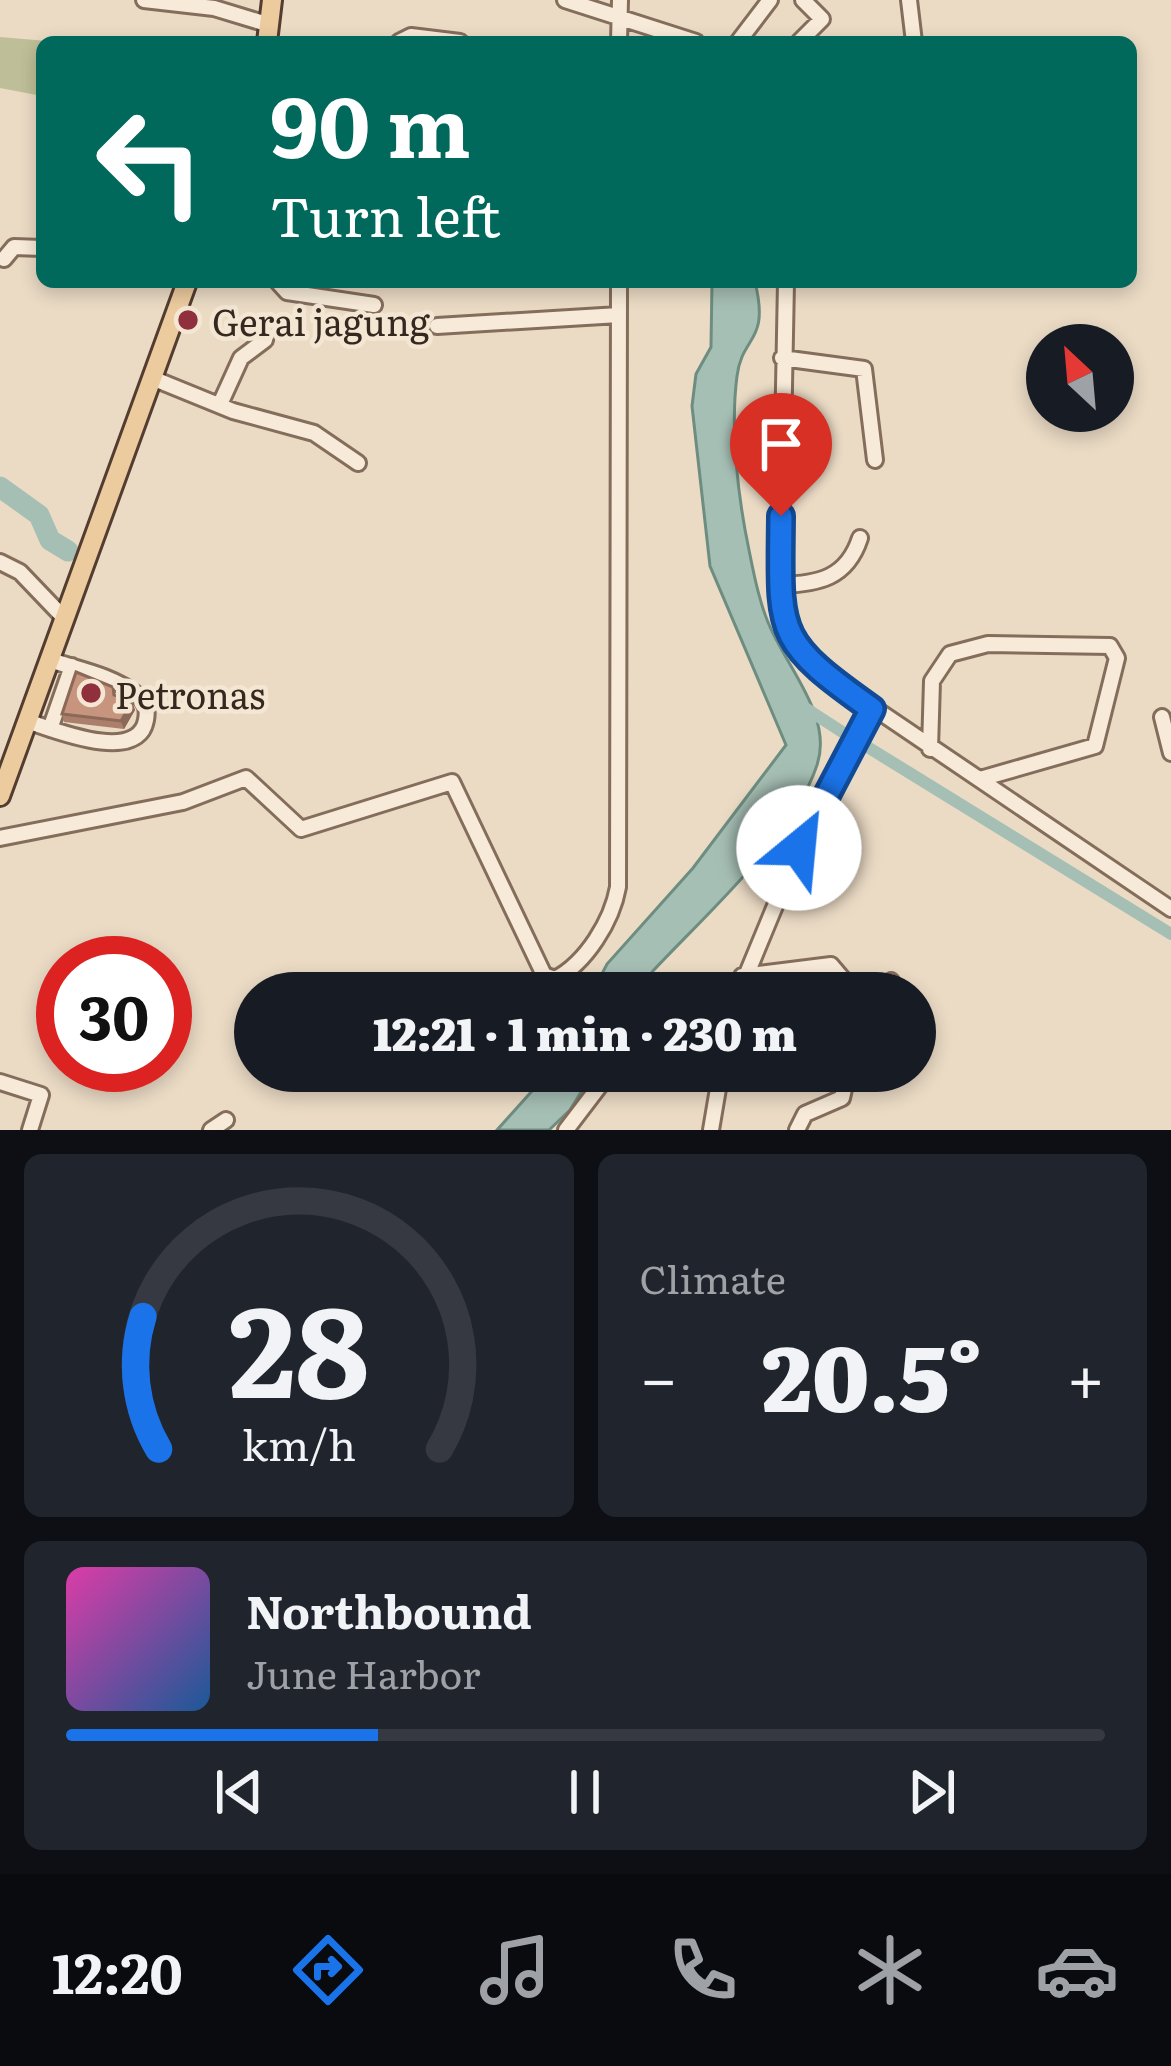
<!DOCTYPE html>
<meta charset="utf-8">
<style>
:root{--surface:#171b24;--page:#20242c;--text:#f1f3f6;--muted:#9ea1a6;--line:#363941;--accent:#1a73e8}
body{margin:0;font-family:Literata,serif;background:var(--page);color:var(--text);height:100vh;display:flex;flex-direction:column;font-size:45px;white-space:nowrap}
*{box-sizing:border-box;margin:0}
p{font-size:39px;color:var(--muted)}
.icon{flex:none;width:66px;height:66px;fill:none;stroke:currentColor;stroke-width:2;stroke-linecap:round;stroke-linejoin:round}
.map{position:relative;height:1130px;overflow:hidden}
.drawer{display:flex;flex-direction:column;gap:24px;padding:24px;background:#0d0f14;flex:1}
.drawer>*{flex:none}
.banner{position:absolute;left:36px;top:36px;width:1101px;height:252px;border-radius:18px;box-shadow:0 6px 18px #0003;background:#00695c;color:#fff;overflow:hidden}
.needle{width:78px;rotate:334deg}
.controls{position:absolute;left:1026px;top:324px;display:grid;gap:24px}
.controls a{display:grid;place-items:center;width:108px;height:108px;border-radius:50%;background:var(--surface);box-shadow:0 6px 18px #0003;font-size:60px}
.speed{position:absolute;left:36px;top:936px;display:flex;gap:24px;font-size:60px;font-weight:700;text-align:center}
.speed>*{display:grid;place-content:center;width:156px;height:156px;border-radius:50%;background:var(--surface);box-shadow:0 6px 18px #0003;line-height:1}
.speed .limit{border:18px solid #d22;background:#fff;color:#111}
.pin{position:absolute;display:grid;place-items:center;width:102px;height:102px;color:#fff;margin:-123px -51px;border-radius:50% 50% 50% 0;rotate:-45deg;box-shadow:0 0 12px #0007}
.pin .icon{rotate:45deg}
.me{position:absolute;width:132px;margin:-66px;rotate:28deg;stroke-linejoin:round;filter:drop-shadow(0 0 9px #0008)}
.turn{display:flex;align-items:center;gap:42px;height:252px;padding:0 36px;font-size:54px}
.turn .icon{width:156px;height:156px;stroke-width:2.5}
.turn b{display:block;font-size:84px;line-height:102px}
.big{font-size:90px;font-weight:800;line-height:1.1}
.drawer .card{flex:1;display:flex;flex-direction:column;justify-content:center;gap:18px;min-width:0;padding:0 42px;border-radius:18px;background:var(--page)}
.drawer .dial{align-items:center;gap:0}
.dial svg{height:312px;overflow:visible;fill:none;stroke:var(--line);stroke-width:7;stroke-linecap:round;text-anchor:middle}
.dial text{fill:var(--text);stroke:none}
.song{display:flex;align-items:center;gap:36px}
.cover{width:144px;height:144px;border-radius:18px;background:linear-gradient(135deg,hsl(320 70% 55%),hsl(210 70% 35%))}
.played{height:12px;border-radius:6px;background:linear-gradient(90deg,var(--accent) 30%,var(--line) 30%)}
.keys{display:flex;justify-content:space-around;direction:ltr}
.heat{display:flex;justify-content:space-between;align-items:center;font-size:66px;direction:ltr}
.drawer .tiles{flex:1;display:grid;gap:24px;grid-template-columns:1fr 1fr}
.card:last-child{grid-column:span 2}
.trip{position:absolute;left:234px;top:972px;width:702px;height:120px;border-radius:60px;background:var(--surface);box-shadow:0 6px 18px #0003;font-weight:800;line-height:120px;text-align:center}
.tab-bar{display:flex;height:192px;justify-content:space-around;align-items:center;background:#090b0e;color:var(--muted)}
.tab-bar .icon{width:84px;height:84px}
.tab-bar .selected{color:var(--accent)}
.tab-bar b{font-size:54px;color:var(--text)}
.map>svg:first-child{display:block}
.cemetery{fill:#bebe98}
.water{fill:#a6bfb5;stroke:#6e8d81;stroke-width:3}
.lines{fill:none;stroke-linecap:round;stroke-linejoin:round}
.canal{stroke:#a6bfb5;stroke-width:12}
.river{stroke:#a6bfb5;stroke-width:21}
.minor-casing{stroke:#856d5c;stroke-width:20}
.major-casing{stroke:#533c30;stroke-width:24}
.minor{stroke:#f7ead8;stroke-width:14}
.major{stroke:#eccb9f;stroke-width:18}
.wall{fill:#ab7f6c}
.shaded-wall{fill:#8b6858}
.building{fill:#c7947d;stroke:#8b6858;stroke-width:3}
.route-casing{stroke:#114b97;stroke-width:30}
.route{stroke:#1a73e8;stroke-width:21}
.poi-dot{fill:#90303c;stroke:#f3e7d4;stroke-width:4.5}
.labels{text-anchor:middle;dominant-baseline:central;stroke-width:9;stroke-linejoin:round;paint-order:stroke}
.poi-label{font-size:36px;fill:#36281f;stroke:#f3e7d4;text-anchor:start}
</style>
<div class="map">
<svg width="1171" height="1130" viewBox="0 0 1171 1130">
<rect width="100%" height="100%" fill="#ebdbc5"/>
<path class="cemetery" d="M0,37L59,42H42V96L0,88Z"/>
<path class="water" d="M712,282H755C770,343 742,335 737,376C730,429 738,498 749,550C754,575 760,606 771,629C789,670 833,718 817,765C793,838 703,917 652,972L642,993H592L607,964L693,868L786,745L710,566L692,406L696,374L711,347Z
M550,1071H594L570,1110L549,1130H497Z"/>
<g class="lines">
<path class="canal" d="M799,704L850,737
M861,743L1171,934"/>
<path class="river" d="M0,487L39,515L50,540L68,551"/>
<defs>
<path id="minor" d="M144,0L214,8L270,25
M565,0L696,42
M909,0L914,42
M399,42L411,36L460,42
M619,42L620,0
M738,42L770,0
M799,42L822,19L803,0
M4,259L14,247L42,248
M278,282L287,292L374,305
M786,282L780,595C782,621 791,640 806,662L1171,909
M437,326L619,315
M782,358L864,369L875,460
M152,378L233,411L314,433L358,463
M221,402L241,358L265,340
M0,562L20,572L65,619
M780,585C819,584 847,578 860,538
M1162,717L1171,753
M27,721C52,729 138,765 146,720C148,709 146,702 137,695C111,675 80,670 50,660
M50,729L72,666
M930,749L932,681L950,654L988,644L1110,646L1117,658L1095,746L980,779
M0,838L183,802L246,778L301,829L452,782L544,975L555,979C586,963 612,921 618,887L619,282
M742,976L831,965L848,985
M891,981L894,993
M739,993L799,848L872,709
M0,1082L41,1095L30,1130
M211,1130L226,1120
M566,1130L611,1071
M711,1130L721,1071
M797,1130L805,1114L842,1098L848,1071"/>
<path id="major" d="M267,42L272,0
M0,796L187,282"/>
</defs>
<use href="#minor" class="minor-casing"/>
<use href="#major" class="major-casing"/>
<use href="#minor" class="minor"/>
<use href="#major" class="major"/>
</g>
<path class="wall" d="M116,696L132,702L135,710L124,729L64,722L62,714Z"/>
<path class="shaded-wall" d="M132,702L135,710L124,729L121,721Z"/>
<path class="building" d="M76,672L113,687L114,695L132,702L121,721L62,714Z"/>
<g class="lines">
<defs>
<path id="route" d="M781,516C780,634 773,639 872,709L799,848"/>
</defs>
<use href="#route" class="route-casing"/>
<use href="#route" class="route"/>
</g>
<g class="poi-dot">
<circle cx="188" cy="320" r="12"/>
<circle cx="91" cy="693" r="12"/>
</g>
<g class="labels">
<g class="poi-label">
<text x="212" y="320">Gerai jagung</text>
<text x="115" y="693">Petronas</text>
</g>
</g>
</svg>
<div class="controls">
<a><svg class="needle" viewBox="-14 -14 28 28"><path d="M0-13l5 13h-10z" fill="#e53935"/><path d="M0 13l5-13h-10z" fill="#9ea1a6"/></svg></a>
</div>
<div class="speed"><div class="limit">30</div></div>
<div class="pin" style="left:781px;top:516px;background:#d93025"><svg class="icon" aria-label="arrive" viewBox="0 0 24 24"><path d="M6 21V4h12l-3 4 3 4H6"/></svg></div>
<svg class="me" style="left:799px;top:848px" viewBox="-20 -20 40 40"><circle r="19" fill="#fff"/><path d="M0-13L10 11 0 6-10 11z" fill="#1a73e8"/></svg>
<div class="trip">12:21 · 1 min · 230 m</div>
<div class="banner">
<div class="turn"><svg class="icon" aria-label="left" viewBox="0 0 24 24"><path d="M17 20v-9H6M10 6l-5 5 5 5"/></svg><div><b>90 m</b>Turn left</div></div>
</div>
</div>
<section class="drawer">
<div class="tiles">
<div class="card dial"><svg viewBox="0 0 100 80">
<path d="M14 69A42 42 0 1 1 86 69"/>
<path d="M14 69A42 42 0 0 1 10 35" stroke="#1a73e8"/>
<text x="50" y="56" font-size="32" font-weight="700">28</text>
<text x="50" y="72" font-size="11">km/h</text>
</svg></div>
<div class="card"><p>Climate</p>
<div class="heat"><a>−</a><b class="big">20.5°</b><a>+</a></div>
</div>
<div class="card">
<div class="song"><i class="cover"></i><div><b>Northbound</b><p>June Harbor</p></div></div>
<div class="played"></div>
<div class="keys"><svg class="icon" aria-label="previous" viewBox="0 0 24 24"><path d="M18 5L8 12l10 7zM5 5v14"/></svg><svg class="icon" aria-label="pause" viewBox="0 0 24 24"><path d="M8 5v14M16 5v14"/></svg><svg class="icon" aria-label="next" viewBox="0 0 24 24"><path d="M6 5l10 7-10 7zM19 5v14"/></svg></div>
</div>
</div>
</section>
<nav class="tab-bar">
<b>12:20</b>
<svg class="icon selected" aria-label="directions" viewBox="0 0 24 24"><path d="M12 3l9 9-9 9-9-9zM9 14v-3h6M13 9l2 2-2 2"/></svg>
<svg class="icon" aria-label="music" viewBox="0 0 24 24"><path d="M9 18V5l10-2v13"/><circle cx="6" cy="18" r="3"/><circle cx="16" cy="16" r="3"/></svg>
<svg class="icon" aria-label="phone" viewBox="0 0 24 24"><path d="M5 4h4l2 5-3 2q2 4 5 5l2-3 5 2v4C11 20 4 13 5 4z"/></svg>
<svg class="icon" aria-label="climate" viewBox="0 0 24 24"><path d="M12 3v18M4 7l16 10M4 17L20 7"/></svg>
<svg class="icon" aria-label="car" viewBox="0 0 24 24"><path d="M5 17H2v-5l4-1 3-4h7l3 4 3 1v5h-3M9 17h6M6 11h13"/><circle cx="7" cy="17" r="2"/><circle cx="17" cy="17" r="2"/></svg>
</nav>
